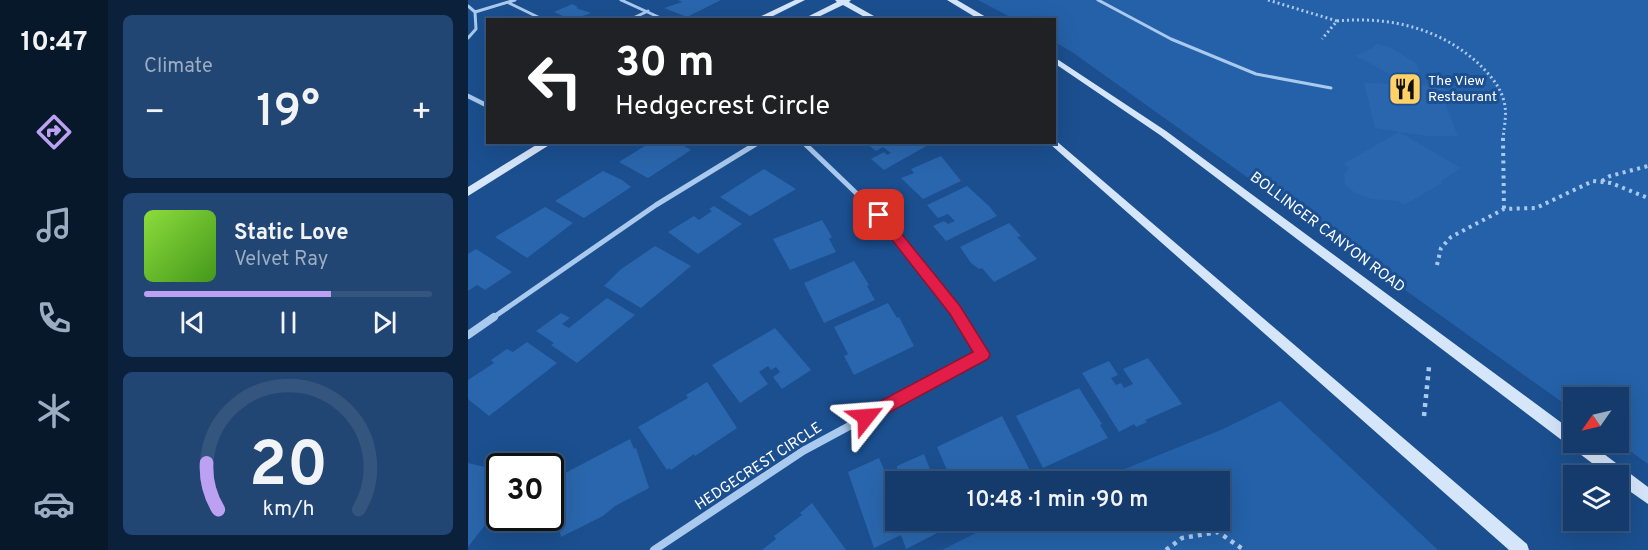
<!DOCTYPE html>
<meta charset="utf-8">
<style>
:root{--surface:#143b6b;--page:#214673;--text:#f1f3f6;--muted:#9dadc1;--line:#33557e;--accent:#bca0f2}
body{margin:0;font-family:Overpass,sans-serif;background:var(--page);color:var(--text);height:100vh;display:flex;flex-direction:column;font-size:22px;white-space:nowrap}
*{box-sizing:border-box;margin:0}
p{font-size:20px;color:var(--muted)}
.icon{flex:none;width:33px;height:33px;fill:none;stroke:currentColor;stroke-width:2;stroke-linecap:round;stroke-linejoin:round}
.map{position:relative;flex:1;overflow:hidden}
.side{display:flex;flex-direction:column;gap:15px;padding:15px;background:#0b203b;width:360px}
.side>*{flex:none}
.banner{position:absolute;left:18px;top:18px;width:570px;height:126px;border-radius:0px;box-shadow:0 6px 24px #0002,0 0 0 2px var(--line);background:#202124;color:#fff;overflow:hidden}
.needle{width:39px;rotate:236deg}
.fabs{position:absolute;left:1095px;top:387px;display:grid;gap:12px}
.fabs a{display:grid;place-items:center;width:66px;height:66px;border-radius:0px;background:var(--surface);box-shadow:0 6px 24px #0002,0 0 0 2px var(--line);font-size:30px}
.speed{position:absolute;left:18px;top:453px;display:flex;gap:12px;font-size:30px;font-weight:700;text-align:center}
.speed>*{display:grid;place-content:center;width:78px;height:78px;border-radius:50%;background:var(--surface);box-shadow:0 6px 24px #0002,0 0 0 2px var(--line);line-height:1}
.speed .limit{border:3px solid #111;border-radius:9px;background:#fff;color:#111}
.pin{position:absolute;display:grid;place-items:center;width:51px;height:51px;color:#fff;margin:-26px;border-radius:12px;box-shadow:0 3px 9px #0006}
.me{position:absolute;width:66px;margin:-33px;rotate:62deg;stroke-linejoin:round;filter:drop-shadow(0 0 4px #0008)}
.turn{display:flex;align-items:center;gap:21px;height:126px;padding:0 30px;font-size:27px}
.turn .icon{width:78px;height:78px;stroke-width:2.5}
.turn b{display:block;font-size:42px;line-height:51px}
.big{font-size:45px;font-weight:600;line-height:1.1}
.side .tile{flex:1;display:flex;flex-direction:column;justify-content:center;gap:9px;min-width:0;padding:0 21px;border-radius:9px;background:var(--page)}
.side .dial{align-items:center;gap:0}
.dial svg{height:156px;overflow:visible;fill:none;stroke:var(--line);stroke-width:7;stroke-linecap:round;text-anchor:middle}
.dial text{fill:var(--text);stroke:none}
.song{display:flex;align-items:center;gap:18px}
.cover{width:72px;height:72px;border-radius:9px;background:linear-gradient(135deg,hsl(90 70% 55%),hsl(100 70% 35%))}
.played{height:6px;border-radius:3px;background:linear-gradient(90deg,var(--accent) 65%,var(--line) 65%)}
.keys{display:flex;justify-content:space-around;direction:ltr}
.heat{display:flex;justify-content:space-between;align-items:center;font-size:33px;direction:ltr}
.trip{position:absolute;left:417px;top:471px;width:345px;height:60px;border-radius:0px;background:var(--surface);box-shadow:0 6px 24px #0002,0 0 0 2px var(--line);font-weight:600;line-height:60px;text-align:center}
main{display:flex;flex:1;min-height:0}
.tab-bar{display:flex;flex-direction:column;width:108px;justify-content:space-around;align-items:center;background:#08182b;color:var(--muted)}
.tab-bar .icon{width:42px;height:42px}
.tab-bar .active{color:var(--accent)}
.tab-bar b{font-size:27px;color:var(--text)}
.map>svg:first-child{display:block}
.green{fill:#2461a8}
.building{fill:#2a66ad}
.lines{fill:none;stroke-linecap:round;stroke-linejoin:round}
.path-far2{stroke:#a9c9ee;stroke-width:3;stroke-dasharray:2 3;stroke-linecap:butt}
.path-far1{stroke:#a9c9ee;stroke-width:4;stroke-dasharray:3 4.5;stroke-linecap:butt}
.path{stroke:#a9c9ee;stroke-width:4.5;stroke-dasharray:4 5;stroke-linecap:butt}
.lane{stroke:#a9c9ee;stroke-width:3}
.street-far2{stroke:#a9c9ee;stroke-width:4.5}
.street-far1{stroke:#a9c9ee;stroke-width:5}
.street{stroke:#a9c9ee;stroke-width:8}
.secondary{fill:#d6e6fa;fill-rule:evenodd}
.route{fill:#e11d48;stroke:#92132f;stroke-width:1.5}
.labels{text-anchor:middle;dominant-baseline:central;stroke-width:6;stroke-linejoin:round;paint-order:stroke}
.far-poi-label{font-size:14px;fill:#fff;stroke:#1b4f8f;text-anchor:start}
.street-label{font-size:15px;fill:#fff;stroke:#1b4f8f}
</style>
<main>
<nav class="tab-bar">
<b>10:47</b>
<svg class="icon active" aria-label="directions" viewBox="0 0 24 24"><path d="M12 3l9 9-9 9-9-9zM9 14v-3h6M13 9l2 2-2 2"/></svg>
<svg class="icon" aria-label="music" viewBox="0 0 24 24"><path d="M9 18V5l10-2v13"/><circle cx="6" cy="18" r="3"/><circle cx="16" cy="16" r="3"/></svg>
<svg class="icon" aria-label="phone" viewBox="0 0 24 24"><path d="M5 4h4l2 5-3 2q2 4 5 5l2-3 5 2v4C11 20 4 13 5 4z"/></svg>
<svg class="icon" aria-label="climate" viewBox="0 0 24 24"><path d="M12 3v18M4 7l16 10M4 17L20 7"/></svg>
<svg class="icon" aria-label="car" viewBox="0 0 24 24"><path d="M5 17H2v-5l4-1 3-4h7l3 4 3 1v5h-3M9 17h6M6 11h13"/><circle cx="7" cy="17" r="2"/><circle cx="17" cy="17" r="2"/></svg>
</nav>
<section class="side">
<div class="tile"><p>Climate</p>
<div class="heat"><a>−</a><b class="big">19°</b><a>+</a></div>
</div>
<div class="tile">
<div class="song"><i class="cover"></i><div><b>Static Love</b><p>Velvet Ray</p></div></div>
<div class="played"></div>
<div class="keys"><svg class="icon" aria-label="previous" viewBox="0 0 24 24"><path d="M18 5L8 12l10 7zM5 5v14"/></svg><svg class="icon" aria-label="pause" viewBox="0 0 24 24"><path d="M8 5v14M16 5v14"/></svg><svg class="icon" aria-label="next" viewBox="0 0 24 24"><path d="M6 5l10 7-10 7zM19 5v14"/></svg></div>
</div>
<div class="tile dial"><svg viewBox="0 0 100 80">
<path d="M14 69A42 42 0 1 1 86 69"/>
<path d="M14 69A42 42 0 0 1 8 45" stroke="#bca0f2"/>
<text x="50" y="56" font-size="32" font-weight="700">20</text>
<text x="50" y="72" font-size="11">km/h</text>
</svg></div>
</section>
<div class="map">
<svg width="1180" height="550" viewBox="0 0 1180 550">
<rect width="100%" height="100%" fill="#1b4f8f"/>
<path class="green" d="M510,0H1180V464L1150,442V398H1106L1105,410L604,52L587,42L586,20L546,19Z
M812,401L970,550H474L532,521L752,520V482L627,481L755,429Z"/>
<path class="building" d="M210,0H253L219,17L196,8L214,2Z
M104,4L110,7L108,8L123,13L104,20L86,12Z
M909,44L921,47L948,63L951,71L943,75L946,87L958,84L970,85L981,91L983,97L976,101L990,136H958L907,128L896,83L925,84L922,74L888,56L905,48V46Z
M931,132L993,168L973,181L974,183L936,205L930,201L903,199L887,193L877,184L876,174L881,168L875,164Z
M183,142H209L223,150L180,178L151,162Z
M397,142H459L462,144L416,170L403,159L416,152L419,155L423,153L415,147L408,151Z
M473,156L493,181L455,199L433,178L446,173L443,169Z
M296,169L328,189L282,216L252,197Z
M135,171L154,180L163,187L116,218L87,201Z
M499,186L521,206L529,216L478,241L465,226L476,221L480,224L487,221L480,214L470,218L459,205Z
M246,206L274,224L230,254L200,232L226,216L231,220L244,211L241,209Z
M77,207L105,223L59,258L27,237Z
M354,220L364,237L361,239L368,252L322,270L305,239Z
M541,223L553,236L549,237L569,259L526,282L514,268L511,269L503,263L492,247Z
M187,246L223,266L173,308L136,286L152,270Z
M8,249L44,272L17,290L9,285L0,291V254Z
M386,261L401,285L399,286L407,300L356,323L336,283Z
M139,298L167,315L109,363L83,345L86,343L68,331L93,313L102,318L94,324L101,328Z
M420,303L429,318L431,317L446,346L386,375L376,356L380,354L366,327Z
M307,328L343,370L314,389L305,377L312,372L308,367L303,370L300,366L291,372L300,384L272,403L244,365Z
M59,342L89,363L21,416L0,399V380L26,363L23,360L39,349L45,352Z
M680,358L714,404L677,420L679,422L668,427L666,424L651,432L614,373L641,361L650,375L643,378L648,385L653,383L656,388L665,384L655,369Z
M239,382L269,428L227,456L226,454L203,470L201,468L199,470L170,427L220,398L218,395Z
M611,388L634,424L632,425L640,438L575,468L548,416Z
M534,416L567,480L484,482L469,447Z
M162,439L166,449L168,448L181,488L147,506L135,516L93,537L82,481Z
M456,454L467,482H428V520H483L485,525L438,549L433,535L406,548L380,472L411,458L418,474L429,469V466Z
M0,463L29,470L32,467V506L0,547Z
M344,503L378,550H294L308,539L306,536L334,515L332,513Z"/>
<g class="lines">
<path class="path-far2" d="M800,0L869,21L854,39
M869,21C921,16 972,28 1011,64C1021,74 1031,85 1035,98C1040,112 1036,126 1035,139"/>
<path class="path-far1" d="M1035,138L1036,209
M1134,181L1142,176L1180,166
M969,265L973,248L983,237L1036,209L1068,208L1125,181L1143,183L1180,198"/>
<path class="path" d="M956,416L961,367
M698,550L714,538L750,532L776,550"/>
<path class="lane" d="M153,0L197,20
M630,0L703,39L788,74L863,88
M41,3L76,20
M0,6L7,12L8,29L0,38
M7,12L47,0
M161,20L180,11"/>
<path class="street-far2" d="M0,96L20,106"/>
<path class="street-far1" d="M335,142L411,215L493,319
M23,319L188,205L291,142"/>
<path class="street" d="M0,335L26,317
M186,550L335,451L515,354L492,317"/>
<path class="secondary" d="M327,0H337L297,20H285Z
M367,0H383L381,2L413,20H402L375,5L344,20H333L369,2Z
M479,0H489L523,20H512Z
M586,57L698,131L1106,432V442H1120L1180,487V504L1150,483V476H1141L692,135L586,63Z
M586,139L1059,544L1061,550H1041L582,144L580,142H586Z
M73,142H86L0,196V187Z"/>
</g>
<path class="route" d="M411,211L416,212L492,306L522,354L520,359L398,425L392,423L390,417L392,412L505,352L482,314L407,218L405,215L407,212Z"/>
<defs>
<symbol id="restaurant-square" viewBox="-11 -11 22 22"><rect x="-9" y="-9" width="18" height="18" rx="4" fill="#ffd166" stroke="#1b4f8f"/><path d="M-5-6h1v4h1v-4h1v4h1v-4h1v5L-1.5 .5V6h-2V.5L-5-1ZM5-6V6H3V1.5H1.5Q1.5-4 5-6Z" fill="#111"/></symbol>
</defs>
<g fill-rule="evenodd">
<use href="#restaurant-square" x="918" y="70" width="38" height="38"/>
</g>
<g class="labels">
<g class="far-poi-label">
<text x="960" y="81">The View<tspan x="960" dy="16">Restaurant</tspan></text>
</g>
<g class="street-label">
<text transform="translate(859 233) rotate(37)">BOLLINGER CANYON ROAD</text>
<text transform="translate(291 467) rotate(-33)">HEDGECREST CIRCLE</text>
</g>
</g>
</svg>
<div class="fabs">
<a><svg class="needle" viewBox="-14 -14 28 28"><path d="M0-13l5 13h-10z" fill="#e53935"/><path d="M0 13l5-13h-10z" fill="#9dadc1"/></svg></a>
<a><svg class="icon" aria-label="layers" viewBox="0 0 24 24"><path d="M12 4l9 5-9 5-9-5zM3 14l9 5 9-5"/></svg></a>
</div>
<div class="speed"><div class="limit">30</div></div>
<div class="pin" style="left:411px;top:215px;background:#d93025"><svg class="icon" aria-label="arrive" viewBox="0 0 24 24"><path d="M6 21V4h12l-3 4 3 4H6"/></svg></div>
<svg class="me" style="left:398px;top:417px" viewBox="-20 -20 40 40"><path d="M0-17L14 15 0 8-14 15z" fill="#e11d48" stroke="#fff" stroke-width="4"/></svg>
<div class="trip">10:48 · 1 min · 90 m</div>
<div class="banner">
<div class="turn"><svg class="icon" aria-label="left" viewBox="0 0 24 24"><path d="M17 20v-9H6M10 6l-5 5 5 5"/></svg><div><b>30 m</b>Hedgecrest Circle</div></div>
</div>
</div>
</main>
